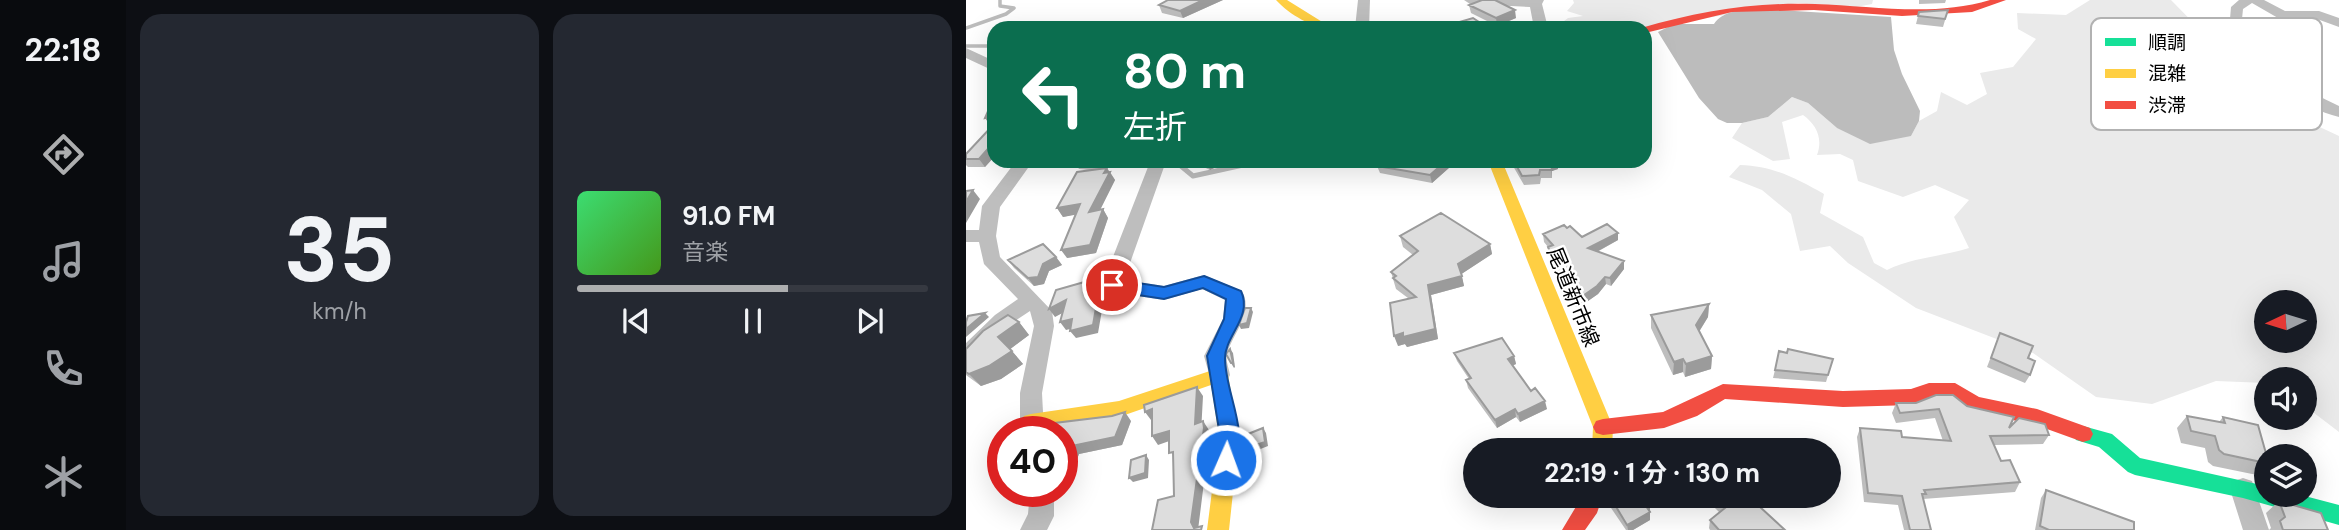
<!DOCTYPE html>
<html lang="ja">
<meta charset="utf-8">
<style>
:root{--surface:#171b24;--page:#242831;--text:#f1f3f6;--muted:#9ea1a6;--line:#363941;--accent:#adaeaf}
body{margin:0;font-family:"DM Sans","Noto Sans JP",sans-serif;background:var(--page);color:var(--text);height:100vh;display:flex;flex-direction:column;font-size:26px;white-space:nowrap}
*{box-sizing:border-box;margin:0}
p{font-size:23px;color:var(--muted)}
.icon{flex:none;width:38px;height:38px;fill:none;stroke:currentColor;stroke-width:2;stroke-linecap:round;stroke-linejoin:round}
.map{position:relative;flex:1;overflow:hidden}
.sheet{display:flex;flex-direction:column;gap:14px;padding:14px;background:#0d0f14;width:840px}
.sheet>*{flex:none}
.guide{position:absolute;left:21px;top:21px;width:665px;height:147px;border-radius:21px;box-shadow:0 7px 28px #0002;background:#0b6e4f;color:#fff;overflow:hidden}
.needle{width:46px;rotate:266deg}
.controls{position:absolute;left:1288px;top:290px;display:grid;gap:14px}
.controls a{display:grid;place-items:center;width:63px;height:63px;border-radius:50%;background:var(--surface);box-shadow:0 7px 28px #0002;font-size:35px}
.speed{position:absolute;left:21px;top:416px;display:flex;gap:14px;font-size:35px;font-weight:700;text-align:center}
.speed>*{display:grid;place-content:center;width:91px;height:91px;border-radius:50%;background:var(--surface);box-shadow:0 7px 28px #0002;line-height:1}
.speed .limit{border:10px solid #d22;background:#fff;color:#111}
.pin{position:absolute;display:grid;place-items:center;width:60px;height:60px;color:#fff;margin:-30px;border:4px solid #fff;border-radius:50%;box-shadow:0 2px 7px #0007}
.me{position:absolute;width:77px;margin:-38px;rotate:2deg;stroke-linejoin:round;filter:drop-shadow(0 0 5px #0008)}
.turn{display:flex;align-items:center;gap:24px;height:147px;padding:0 21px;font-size:32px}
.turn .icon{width:91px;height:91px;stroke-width:2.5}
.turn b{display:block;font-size:49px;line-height:60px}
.sheet .widget{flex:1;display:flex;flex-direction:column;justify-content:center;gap:10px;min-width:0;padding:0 24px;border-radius:21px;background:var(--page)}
.sheet .dial{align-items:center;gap:0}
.dial b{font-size:91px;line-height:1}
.song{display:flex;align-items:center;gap:21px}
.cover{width:84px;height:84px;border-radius:10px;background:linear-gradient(135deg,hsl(140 70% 55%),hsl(100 70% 35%))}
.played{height:7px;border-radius:4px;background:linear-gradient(90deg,var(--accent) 60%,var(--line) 60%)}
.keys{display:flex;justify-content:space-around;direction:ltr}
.sheet .tiles{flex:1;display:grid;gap:14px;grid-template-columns:repeat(2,1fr)}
.trip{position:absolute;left:497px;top:438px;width:378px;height:70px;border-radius:35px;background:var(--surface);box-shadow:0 7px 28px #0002;font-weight:700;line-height:70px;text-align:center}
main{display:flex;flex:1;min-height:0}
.tab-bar{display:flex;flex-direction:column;width:126px;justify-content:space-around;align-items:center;background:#090b0e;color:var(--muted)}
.tab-bar .icon{width:49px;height:49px}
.tab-bar .active{color:var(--accent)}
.tab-bar b{font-size:32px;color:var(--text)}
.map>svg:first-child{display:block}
.green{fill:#eaeaea;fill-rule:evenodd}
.water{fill:#bcbcbc}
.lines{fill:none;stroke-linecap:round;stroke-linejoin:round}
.stream-far1{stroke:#bcbcbc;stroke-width:3.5}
.stream{stroke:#bcbcbc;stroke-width:5}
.street{fill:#bebebe;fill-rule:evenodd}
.fast{fill:#16e098;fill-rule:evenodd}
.slow{fill:#ffcf43;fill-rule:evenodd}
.jam{fill:#f24e42;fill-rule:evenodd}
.wall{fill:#bebebe}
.shaded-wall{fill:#9b9b9b}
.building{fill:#ddd;stroke:#9b9b9b;stroke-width:2}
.route{fill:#1a73e8;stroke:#114b97;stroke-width:2}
.labels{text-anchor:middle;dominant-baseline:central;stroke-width:5;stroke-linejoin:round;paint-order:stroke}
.street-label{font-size:21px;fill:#000;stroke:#fff}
.key{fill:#fff;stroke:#b2b2b2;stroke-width:2}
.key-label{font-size:19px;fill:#000}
</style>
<main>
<nav class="tab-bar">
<b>22:18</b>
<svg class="icon active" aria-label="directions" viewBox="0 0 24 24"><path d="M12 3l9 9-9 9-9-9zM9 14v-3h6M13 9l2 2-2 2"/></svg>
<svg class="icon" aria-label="music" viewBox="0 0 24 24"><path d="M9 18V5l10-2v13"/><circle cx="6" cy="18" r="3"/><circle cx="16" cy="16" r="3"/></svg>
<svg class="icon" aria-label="phone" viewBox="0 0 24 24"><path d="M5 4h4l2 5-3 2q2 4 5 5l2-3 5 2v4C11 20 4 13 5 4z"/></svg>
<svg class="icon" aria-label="climate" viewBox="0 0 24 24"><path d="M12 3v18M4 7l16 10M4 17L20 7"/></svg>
</nav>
<section class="sheet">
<div class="tiles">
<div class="widget dial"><b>35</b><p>km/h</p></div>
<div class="widget">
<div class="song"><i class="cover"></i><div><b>91.0 FM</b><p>音楽</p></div></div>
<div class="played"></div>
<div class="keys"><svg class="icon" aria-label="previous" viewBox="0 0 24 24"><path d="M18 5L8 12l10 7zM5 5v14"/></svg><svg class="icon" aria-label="pause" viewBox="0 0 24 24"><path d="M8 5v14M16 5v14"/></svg><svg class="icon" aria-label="next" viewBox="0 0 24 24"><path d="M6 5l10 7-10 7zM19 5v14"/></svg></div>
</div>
</div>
</section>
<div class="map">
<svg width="1373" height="530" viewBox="0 0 1373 530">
<rect width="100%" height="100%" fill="#fff"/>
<path class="green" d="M607,0H907L906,4L890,7L832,3L679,28H598L594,24L602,18L617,16L601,11L608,3Z
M1124,0H1205L1260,56L1262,84L1373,136V432L1339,406V380H1300V383L1250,381L1186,404L1130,397L1067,353L950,308L882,263L864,246L834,251L825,214L796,190L763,177L774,165C807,166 830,178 858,194L854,213L897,237L908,263L921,270C947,257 975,257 1003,248L988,217L1003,200L969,185L937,197L892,181L887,160L874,154L851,155C857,139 851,125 837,115L816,122L824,159L807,161L766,138L776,123L802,117L826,97L842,103L871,128L945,136L953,121L971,111L975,92L1001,105L1021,94L1014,73L1047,67L1070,39L1052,29L1051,13L1100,15ZM1300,303H1339V341H1300Z"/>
<path class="water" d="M813,10L925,17L928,50L936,74L954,111L953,121L945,136L904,144L871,128L842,103L826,97L802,117L776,123H761L752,119L733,98L692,32L708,24H748C761,5 792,11 813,10Z"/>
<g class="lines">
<path class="stream-far1" d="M0,28L40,14L48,8L34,6V0
M0,46H28"/>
<path class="stream" d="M209,161L227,176L277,165L315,161"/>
<path class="street" d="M392,0H404L403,28H389Z
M498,0H578L576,4L582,28H568L564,7L504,4Z
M1273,0H1298L1319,11H1353L1373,18V27L1351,19L1312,18L1286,3L1277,9L1276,19L1272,28C1298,64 1333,88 1373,106V117C1326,105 1285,66 1258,28L1264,19L1265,7Z
M0,48L28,61V71L0,58Z
M50,161H67L34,207L30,236L34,257L86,311L88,326L76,393L78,432H54V393L68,326L64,311L43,325L8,362L0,364V343L29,315L52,299L18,264L13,242H0V230H13L16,206Z
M178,161H194L198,167L158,280L198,286L238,275L276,291C288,312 267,334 261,353C259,360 263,368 264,375L261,381L253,384L245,381L238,356L257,319L259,300L236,289L198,300L146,292L139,290L136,285L182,167Z
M1277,478L1286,481L1303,530H1277L1264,489L1268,481Z
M64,492H88V516L81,530H54L62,514Z"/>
<path class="fast" d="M1117,426L1146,434L1174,458L1300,486V495H1335L1373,505V525L1277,498L1169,475L1162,472L1133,447L1110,440L1107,434L1110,428Z"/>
<path class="slow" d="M310,0H321L366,28C346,28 324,15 310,0Z
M522,161H536L647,427L646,450H626L627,427Z
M253,368L259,370L262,375L273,436L263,530H241L253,436L245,385L153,417L65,430L58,428L55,422L58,416L65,414L153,401Z"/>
<path class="jam" d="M1024,0H1040L1006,12L936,16L848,10L766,12L679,33V28H675C734,11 787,2 849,4C907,6 968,17 1024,0Z
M963,383H989L1013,397L1071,409L1124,428L1127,434L1124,440L1117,442L1070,425L1008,412L985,397H964L946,405L877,407L759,399L731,416L698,428L637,435L630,433L627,427L630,421L637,419L697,412L757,384L877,391L945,389Z
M617,495H637L631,513L619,530H596Z"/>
</g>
<path class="wall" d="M202,0H257L217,18L196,13L193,5Z
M953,0H980L979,3L953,4Z
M503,5L550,18L531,26L505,13Z
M982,10L977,27L950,24L953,12Z
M28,124V157L19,167H2L0,165V154Z
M109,161H145L137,168L144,172L149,180L134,210L137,209L142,218L130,253L101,258L110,214L97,217L91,208L124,170L113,169L108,162Z
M228,161H263L244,170L229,163Z
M546,161H591L592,169L586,171V178H575L574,184L558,185L547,166Z
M411,166L484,167L466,183L414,173Z
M601,228L616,237L652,233V240L631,252L658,269L645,286L640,284L632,294L612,308L603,302L600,292L598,291L583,255L582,247L578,242L577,234Z
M434,236L524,244L526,254L495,274L498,286L465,295L472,339L441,347L439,344L432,346L442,298L430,289L425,272L447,255L437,247Z
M90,257L96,265L83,271L78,284L68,286L48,268L42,260Z
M743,304L742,317L733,332L746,356L745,369L719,377L717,372L707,375L685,328V315Z
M53,322L63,335L44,349L57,364L35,379L15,386L0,375V349Z
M1034,333L1062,358L1064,375L1059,383L1021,367Z
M488,353L548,356L550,364L546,366L565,391L581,409L554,422L550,417L531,428L502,388L500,380L503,379L491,361Z
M821,353L867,359L860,382L807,378L809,370Z
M930,403L1001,406L1043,428L1083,435L1077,444L1028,445L1035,461L1054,482L1049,492L957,499L965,530H938L932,505L898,502L891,437L894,428L936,437L977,441L969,418L930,423L926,413Z
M1221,416L1253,422L1257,417L1300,457V466L1291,475L1247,466L1242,462L1239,448L1215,443L1211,428Z
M165,421L156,445L113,454L111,459L96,461V432Z
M1080,490L1168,530H1069L1075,498Z
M643,495L684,512V520L667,530H660L643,505Z
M736,495H781L819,530H744L743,528L744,520L753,512Z
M1313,501L1362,530H1303L1305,528L1300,513Z"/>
<path class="shaded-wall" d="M237,0H257L217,18L214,11Z
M549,10L550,18L531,26L530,18Z
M28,116V124L24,125L19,118Z
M28,142V157L19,167L13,159Z
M133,161H145L135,170L130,163Z
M240,161H263L244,170Z
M480,161H482L484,167L466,183L464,175Z
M591,161L592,169L586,171V178L585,162Z
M141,168L149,180L129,220L123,212Z
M7,190L14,199L0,223V202Z
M114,204L119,213L97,217L91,208Z
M137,209L142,218L130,253L101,258L95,250Z
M652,233V240L623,256L622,248Z
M524,244L526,254L494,275L492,264Z
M90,257L96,265L83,271L78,284L68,286L62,278L77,264Z
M658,261V269L645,286L644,278Z
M496,276L498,286L465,295L472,339L441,347L439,344L432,346L428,336L462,285Z
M639,277L640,284L632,294L612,308L611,300Z
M134,285L139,293L132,333L110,338L104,331Z
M100,300L106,308L89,317L83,309Z
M743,304L742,317L729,338L730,325Z
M285,308L287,312L283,328L275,329L273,325Z
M19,313L23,317L0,337V329Z
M106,319L112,327L100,330L94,322Z
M53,322L63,335L43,350L32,337Z
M264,349L267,353L269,367L268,368L265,363Z
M46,351L57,364L35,379L15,386L3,374Z
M548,356L550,364L543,367L542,359Z
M746,356L745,369L719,377L720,364Z
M717,359V372L707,375L708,362Z
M231,387L237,396L235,433L229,424Z
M579,401L581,409L554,422L552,414Z
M186,409L193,418L185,420L179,412Z
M549,409L550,417L531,428L529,420Z
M159,412L165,421L156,445L113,454L111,459L103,451L105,446Z
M237,421L243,430L244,436L242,452L239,453L240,466L232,530H230L225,522L233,444Z
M297,428L300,433L302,446L287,452L284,447Z
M203,431L209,439L192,445L186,436Z
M180,455L183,460L182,478L167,482L163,478Z
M684,503V512L680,514V506Z
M684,512V520L667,530H662L661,525Z"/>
<path class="building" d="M202,0H237L214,11L193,5Z
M516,0H529L549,10L530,18L503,5Z
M982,10L979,19L952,16L953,12Z
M507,18L522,28H495L490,23Z
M26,102H28V116L19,118Z
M28,124V142L13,159H0V154Z
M109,161H133L130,163L108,162Z
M415,161H480L464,175L411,166Z
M548,161H591L585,162L586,170H574L573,175L556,176Z
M141,168L138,173L144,172L123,212L137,209L124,245L95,250L114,204L91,208L111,172Z
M7,190L0,202V191Z
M475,213L524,244L492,264L496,276L462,285L469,329L437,337V333L428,336L424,303L450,297L427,278L430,276L425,272L452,251L434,236Z
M641,224L652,233L622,248L658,261L644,278L639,277L631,286L611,300L602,294L599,288L603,285L597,283L582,247L587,245L577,234L598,225L601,228L604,226L616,237Z
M77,244L90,257L77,264L72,277L62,278L42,260Z
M129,279L134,285L127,325L104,331L106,319L94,322L100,300L83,309L90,290Z
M743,304L730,325L746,356L720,364L717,359L708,362L685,315Z
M279,308H285L281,323L273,325Z
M19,313L0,329V322L2,316Z
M42,315L53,322L32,337L46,351L23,366L3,374L0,372V349L17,331Z
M1034,333L1067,346L1062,358L1069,361L1064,375L1025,358Z
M536,338L548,356L542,359L565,391L569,388L579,401L552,414L549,409L529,420L500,380L505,378L488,353Z
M264,349L267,363H265L260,354Z
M822,349L867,359L862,375L809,370L813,351L821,353Z
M231,387L229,424L237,421L238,428L236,443L233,444L234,457L225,522L228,528L236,526L235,530H186L192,500L208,496L207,452L203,453V431L186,436V409L179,412L178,405Z
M970,395H987L1001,406L1048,417L1043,428L1053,418L1079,424L1083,435L1024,436L1035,461L1044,460L1054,482L958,490L960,494H956L965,530H944L936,496L902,493L894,428L935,431L936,437L985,441L973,409L934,413L930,403H950Z
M159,412L149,437L105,446L103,451L96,452V432H64V426L146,416Z
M1221,416L1259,423L1257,417L1292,425L1301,457L1300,463L1258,454L1253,450L1249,436L1225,431Z
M297,428L299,442L284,447L282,434Z
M180,455L179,473L163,478L165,460Z
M1080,490L1168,522V530H1083L1074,526Z
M643,495H679L684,503L680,506L684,512L661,525Z
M746,495H781L819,530H753L744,520L759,508Z
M1313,501L1355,513L1362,530H1317L1314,521L1319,517Z"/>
<path class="route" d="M238,276L275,291C287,316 259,336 259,358C259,393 284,431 268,466L260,468L253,466L250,460L254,436L241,356L258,319L260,299L237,288L198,299L146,291L138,285L146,279L198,287Z"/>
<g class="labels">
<g class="street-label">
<text transform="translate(607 297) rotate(68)">尾道新市線</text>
</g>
</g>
<rect x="1125" y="18" width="231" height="112" rx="10" class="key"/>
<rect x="1139" y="38" width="31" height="8" fill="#16e098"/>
<rect x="1139" y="69" width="31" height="9" fill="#ffcf43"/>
<rect x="1139" y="101" width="31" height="8" fill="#f24e42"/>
<g class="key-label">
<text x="1182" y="49">順調</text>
<text x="1182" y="80">混雑</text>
<text x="1182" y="112">渋滞</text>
</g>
</svg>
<div class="controls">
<a><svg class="needle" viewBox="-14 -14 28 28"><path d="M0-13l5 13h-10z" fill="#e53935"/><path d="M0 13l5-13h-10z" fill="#9ea1a6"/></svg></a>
<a><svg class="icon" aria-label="sound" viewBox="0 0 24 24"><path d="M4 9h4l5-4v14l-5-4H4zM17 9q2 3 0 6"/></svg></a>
<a><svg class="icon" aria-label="layers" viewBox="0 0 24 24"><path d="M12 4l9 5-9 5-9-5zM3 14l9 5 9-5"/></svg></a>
</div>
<div class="speed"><div class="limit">40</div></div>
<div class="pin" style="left:146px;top:285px;background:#d93025"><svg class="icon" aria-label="arrive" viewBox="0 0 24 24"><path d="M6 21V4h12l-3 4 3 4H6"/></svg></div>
<svg class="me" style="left:260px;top:460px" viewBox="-20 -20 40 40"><circle r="17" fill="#1a73e8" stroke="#fff" stroke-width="3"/><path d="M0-11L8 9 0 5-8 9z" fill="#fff"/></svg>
<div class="trip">22:19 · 1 分 · 130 m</div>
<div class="guide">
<div class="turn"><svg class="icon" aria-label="left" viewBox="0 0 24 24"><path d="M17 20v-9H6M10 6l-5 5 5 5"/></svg><div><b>80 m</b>左折</div></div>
</div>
</div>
</main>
